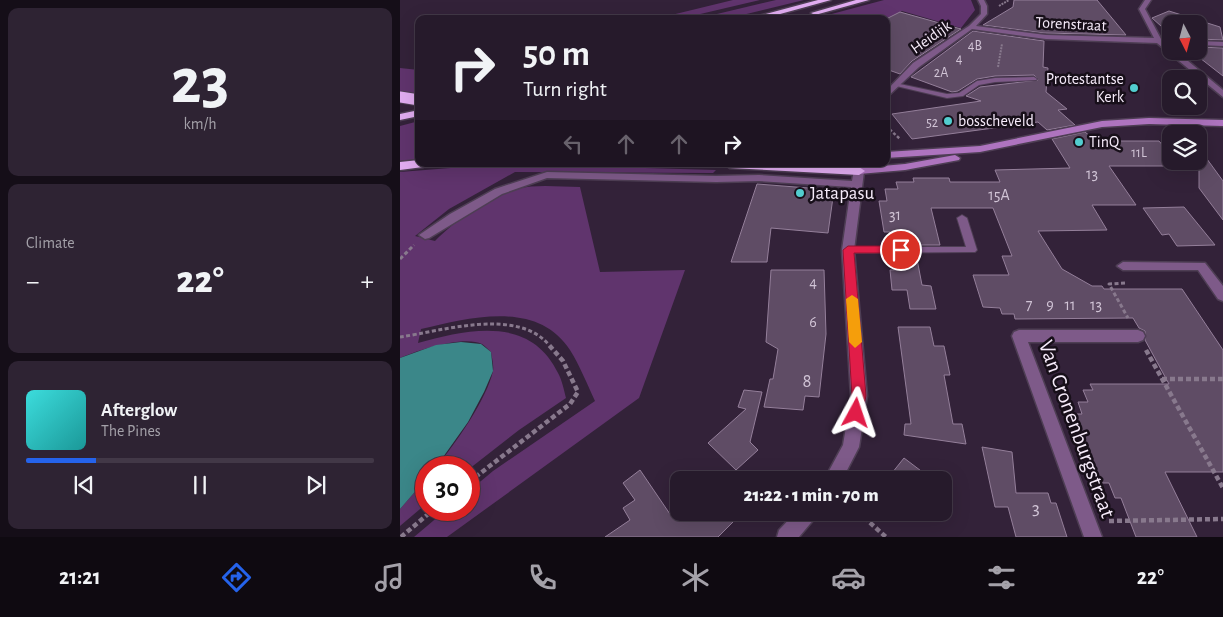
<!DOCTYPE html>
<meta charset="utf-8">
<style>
:root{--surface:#261a2b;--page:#2e2333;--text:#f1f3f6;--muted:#a4a1a9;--line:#423847;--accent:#2563eb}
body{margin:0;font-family:"Alegreya Sans",sans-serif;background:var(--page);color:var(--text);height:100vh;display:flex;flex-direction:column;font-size:19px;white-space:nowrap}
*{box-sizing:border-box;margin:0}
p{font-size:16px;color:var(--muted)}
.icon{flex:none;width:28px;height:28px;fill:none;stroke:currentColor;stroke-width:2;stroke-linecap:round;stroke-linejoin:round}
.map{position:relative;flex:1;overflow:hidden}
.sheet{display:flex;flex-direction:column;gap:8px;padding:8px;background:#150e18;width:400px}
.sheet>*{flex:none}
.guide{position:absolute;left:15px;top:15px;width:475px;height:152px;border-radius:10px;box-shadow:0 5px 20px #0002,0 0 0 1px var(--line);background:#261a2b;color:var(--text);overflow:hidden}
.needle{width:32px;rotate:174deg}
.controls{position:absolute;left:762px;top:15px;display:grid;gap:10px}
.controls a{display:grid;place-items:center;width:45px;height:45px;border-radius:10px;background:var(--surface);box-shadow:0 5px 20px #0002,0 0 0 1px var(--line);font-size:25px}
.speed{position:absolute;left:15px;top:456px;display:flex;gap:10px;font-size:25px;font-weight:700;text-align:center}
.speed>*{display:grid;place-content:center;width:65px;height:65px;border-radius:50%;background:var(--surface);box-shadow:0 5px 20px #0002,0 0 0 1px var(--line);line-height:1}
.speed .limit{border:8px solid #d22;background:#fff;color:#111}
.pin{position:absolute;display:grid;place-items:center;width:42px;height:42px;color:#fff;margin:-21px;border:2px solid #fff;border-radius:50%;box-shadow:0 1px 5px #0007}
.me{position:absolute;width:55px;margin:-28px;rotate:5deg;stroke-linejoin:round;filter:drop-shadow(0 0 4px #0008)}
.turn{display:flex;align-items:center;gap:18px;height:105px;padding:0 25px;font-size:22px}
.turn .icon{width:65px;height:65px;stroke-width:2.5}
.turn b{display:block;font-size:35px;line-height:42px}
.lanes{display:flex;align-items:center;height:48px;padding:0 25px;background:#0003;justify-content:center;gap:25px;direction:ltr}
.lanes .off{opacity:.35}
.big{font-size:38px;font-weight:800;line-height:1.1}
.sheet .tile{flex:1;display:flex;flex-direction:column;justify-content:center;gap:8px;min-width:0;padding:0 18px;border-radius:10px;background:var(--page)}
.sheet .dial{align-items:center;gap:0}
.dial b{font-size:65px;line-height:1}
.song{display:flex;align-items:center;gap:15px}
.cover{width:60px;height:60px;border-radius:8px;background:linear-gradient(135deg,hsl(180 70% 55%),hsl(180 70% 35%))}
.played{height:5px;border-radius:2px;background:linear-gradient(90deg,var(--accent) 20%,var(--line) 20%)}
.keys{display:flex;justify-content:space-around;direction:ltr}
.heat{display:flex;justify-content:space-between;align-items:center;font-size:28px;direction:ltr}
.trip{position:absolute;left:270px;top:471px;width:282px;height:50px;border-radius:10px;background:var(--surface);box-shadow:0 5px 20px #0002,0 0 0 1px var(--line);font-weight:800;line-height:50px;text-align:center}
.dock{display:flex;height:80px;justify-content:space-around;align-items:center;background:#0f0a11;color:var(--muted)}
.dock .icon{width:35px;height:35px}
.dock .active{color:var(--accent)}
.dock b{font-size:22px;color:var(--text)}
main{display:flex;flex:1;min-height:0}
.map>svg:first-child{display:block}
.green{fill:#60346d}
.water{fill:#3b8789}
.building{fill:#5f4c65;stroke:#947f9a}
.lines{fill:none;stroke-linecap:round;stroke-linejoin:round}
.service-casing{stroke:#4e3e54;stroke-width:2}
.minor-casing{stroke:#4e3e54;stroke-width:3}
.secondary-casing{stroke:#4e3e54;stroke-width:3}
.motorway-casing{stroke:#4e3e54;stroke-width:3}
.path-far3{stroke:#88798d;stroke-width:2;stroke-dasharray:2 1;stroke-linecap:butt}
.path-far2{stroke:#88798d;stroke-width:2.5;stroke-dasharray:3 2;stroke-linecap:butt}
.path-far1{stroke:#88798d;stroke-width:3;stroke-dasharray:4 2.5;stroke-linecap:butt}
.path{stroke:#88798d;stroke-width:4.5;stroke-dasharray:5 3;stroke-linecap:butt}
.service{fill:#7e5a89;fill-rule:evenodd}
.minor{fill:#7e5a89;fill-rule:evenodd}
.secondary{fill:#ae74bf;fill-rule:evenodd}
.motorway{fill:#e1acf1;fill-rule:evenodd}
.motorway-bridge-casing{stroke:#4e3e54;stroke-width:13;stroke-linecap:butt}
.motorway-bridge{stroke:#e1acf1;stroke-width:11}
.route{fill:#e11d48;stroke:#92132f}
.slow{fill:#f59e0b}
.poi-dot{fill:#52cdcf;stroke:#170f19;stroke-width:2}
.labels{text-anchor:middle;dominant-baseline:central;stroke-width:5;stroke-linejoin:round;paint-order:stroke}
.far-number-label{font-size:14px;fill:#d1c4d6}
.far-street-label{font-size:16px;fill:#f7ecfb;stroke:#170f19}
.far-poi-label{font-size:16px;fill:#f7ecfb;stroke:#170f19;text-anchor:start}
.number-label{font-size:16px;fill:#d1c4d6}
.poi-label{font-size:19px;fill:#f7ecfb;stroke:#170f19;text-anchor:start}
.near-number-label{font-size:19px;fill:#d1c4d6}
.near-street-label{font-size:22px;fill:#f7ecfb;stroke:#170f19}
</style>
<main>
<section class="sheet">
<div class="tile dial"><b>23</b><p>km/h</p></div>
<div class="tile"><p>Climate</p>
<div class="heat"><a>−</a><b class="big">22°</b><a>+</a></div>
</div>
<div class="tile">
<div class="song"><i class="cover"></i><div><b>Afterglow</b><p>The Pines</p></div></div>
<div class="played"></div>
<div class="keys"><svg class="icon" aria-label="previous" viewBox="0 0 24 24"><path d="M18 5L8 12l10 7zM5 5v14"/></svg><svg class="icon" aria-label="pause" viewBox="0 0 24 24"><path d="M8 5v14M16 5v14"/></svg><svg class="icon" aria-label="next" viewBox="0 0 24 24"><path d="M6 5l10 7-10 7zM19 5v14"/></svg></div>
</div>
</section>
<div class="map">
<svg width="823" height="537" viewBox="0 0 823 537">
<rect width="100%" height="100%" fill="#332239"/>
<path class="green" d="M333,0H360L279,19H255Z
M376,0H404L326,19H296Z
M484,0H571L575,10L561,28L502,11L485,19H413Z
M0,68L19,70V93L11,95L0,93Z
M19,121V159L0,161V126Z
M140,165L316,170L313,173L115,172L49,209L15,236L35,241C58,219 86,196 117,189C137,184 159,187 180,187L200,272L285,270L239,398L47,537H14L46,510H69V491L93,471L195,401C187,384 180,366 170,350C137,299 69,318 21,329L18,343C68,329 130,315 158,373C162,380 164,390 166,398L119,430L69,469V468L36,467C54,446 87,399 93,371C94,366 92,358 91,352C89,350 85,346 82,344C64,335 18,350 0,358V172L63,167Z
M26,479V504L0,526V509Z"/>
<path class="water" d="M61,342L81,344L91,352L93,371L84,392L68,422L36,467L26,468V479L0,509V358L36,345Z"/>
<path class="building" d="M614,0H697L726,35L644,33L583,25L613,7Z
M769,11L820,27L823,40L799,39V24H771V35L752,18Z
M500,12L561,29L512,61L500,74L486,69V19Z
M573,31L644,41L643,67L648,68L646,92L667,109L658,110L675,125L647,130L638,122L512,139L492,114L581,101L566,96L580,87L638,80L634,75L595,76L577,79L558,91L552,92L511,77Z
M799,47L823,48V76L791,51H799Z
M685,132L696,141H759L771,155V161H777L781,166H709L736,205H692L707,230L638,231L662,269L692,286H702L704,289H782L823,350V472H765L797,537H736L721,498H715L709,483H701L675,414H682L678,402H688L683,390H693L690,384H769L745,340V331L739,328L733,318L615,319L614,314H602L600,308L583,307L573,275H609L602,256H612L593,208H531L540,245H492L490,232H484L479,201H487L485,189H498L496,182H514L513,178H549L550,182H600L595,170L670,168L652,139Z
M799,148L823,181V220L799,188Z
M357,184L434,190L428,233L371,228L367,262H331Z
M784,207L815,245L777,246L769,234L762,235L743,208Z
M516,254L522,285L531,286L536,309H510L507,290H492L490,270H496L494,255Z
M371,270H424L426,334L419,397L405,396L403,410L364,407L370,379H373L378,349L366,342Z
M498,327H530L534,346H544L550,375H544L553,424H562L566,444L504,435L505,424H511Z
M344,390L362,392L350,442L358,450L336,470L308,443L346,409L338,407Z
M582,447L612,452L616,493H648L651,503H656L667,537H616L608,507H595Z
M504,458L533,480H490L488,478Z
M240,470L274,520L283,512H343L318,537H205L230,520L223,508L235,500L223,483Z"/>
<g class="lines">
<defs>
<path id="service" d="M634,77L637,79L636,80L595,82L579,85L563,96L547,98L492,85L495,83L547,94L559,93L577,81L595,78Z
M562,215L567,218L577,250L575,252L448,253L443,250L448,247H566L557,218Z"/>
<path id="minor" d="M578,0H584L587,6V14L576,26L646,35L754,38L739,9L745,0H751L745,9L761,39H771V43H766L771,47V51H776L823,90V97L757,43L646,39L572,29L519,67L486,98V91L513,63L569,26L581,14V6Z
M799,41L823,42V46L799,45Z
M455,164H465L454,250L467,396L459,447L442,480H424L443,445L451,396L442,250L451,187L359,181L316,182L147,178L102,194L29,238L25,239L19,235L50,214L95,189L147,172L316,176L359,175L452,181Z
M723,262L805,263L823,286V301L818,299L798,270H723L717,266Z
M619,330H738L743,332L745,336L743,340L738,342H628L702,537H684L612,336L614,332Z
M396,512H418L415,518L399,537H377L379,530Z"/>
<path id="secondary" d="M749,118L823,120V126L749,124L702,127L580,152L486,158V152L580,146L702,121Z
M555,155L560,158L559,160L505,170L459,174L454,171L459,168L505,164Z"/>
<path id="motorway" d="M418,0H431L362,19H347Z
M456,0H469L415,15L411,13Z
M19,110V116L0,120V114Z
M19,160V164H25L23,167L0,170V162Z
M324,164H393L459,167L465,171L459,175L330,168Z"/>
</defs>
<use href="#service" class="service-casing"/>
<use href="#minor" class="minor-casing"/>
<use href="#secondary" class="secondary-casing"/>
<use href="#motorway" class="motorway-casing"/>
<path class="path-far3" d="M599,6L609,0
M598,67L602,44"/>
<path class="path-far2" d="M486,126L500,139"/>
<path class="path-far1" d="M0,259L14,245
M725,283L709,284L728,318
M0,337C42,331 117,307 149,345"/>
<path class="path" d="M746,350L823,488
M762,379H823
M69,482L170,404L178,392L163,361L148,344
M458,512L486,537
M709,521L823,519
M1,537L33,510"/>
<use href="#service" class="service"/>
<use href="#minor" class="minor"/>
<use href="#secondary" class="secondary"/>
<use href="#motorway" class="motorway"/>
<defs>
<path id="motorway-bridge" d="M0,97L19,100"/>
</defs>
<use href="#motorway-bridge" class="motorway-bridge-casing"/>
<use href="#motorway-bridge" class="motorway-bridge"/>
</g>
<path class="route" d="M448,246H501L506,250L501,253H454L466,396L461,418L456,419L451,418L449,413L452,396L443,250Z"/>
<path class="slow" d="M452,295L458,299L462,342L455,348L449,342L446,299Z"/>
<g class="poi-dot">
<circle cx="734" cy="88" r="5"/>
<circle cx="548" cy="121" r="5"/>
<circle cx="679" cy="142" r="5"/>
<circle cx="400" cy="193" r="5"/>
</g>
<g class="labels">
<g class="far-number-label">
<text x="575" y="46">4B</text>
<text x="559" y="59">4</text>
<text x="541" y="73">2A</text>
<text x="532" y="123">52</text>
<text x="739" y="153">11L</text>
</g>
<g class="far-street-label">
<text transform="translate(671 24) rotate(3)">Torenstraat</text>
<text transform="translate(531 37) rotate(-35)">Heidijk</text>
</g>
<g class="far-poi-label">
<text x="724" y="79" text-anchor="end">Protestantse<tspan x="724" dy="18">Kerk</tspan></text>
<text x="558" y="121">bosscheveld</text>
<text x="689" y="142">TinQ</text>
</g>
<g class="number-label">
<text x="692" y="174">13</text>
<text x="599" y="195">15A</text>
<text x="495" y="215">31</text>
<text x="413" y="282">4</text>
<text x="629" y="305">7</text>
<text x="650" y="305">9</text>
<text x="670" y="305">11</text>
<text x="696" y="305">13</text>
<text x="413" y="322">6</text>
</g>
<g class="poi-label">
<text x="410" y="193">Jatapasu</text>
</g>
<g class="near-number-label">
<text x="407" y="381">8</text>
<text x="636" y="508">3</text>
</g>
<g class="near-street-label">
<text transform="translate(677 429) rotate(70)">Van Cronenburgstraat</text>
</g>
</g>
</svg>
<div class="controls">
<a><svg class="needle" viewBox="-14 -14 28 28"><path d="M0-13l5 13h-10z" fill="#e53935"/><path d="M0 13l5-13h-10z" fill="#a4a1a9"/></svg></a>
<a><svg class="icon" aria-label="search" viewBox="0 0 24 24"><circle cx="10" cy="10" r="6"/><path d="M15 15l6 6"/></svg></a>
<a><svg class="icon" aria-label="layers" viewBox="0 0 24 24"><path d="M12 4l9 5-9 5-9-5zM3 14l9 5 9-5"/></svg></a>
</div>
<div class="speed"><div class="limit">30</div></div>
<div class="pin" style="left:501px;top:250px;background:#d93025"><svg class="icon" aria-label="arrive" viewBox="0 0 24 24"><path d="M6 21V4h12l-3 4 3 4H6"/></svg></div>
<svg class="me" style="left:456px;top:413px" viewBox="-20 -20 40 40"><path d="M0-17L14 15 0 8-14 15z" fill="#e11d48" stroke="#fff" stroke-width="4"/></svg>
<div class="trip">21:22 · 1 min · 70 m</div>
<div class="guide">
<div class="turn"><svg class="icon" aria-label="right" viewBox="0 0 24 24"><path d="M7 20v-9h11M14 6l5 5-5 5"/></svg><div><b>50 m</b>Turn right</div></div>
<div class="lanes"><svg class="icon off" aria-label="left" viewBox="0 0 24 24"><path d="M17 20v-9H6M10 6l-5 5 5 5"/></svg><svg class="icon off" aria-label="ahead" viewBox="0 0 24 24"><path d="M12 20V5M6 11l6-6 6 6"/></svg><svg class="icon off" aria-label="ahead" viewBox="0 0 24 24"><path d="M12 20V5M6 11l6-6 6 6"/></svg><svg class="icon" aria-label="right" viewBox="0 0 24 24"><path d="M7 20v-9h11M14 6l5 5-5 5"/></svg></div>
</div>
</div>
</main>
<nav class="dock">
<b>21:21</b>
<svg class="icon active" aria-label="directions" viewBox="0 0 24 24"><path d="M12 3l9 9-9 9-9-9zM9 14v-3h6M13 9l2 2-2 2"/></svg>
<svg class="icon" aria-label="music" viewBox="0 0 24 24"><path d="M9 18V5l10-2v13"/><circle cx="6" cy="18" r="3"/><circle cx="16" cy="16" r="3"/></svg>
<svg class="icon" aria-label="phone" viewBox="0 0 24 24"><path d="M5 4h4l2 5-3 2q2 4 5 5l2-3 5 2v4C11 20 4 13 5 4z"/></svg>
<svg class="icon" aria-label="climate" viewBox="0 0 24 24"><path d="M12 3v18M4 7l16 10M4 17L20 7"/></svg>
<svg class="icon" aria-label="car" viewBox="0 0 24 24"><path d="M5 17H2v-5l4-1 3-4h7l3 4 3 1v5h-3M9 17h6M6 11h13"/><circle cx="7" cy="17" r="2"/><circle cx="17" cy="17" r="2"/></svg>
<svg class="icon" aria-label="filters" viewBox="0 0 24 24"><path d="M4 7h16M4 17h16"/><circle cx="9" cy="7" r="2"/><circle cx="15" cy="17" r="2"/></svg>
<b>22°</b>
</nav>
